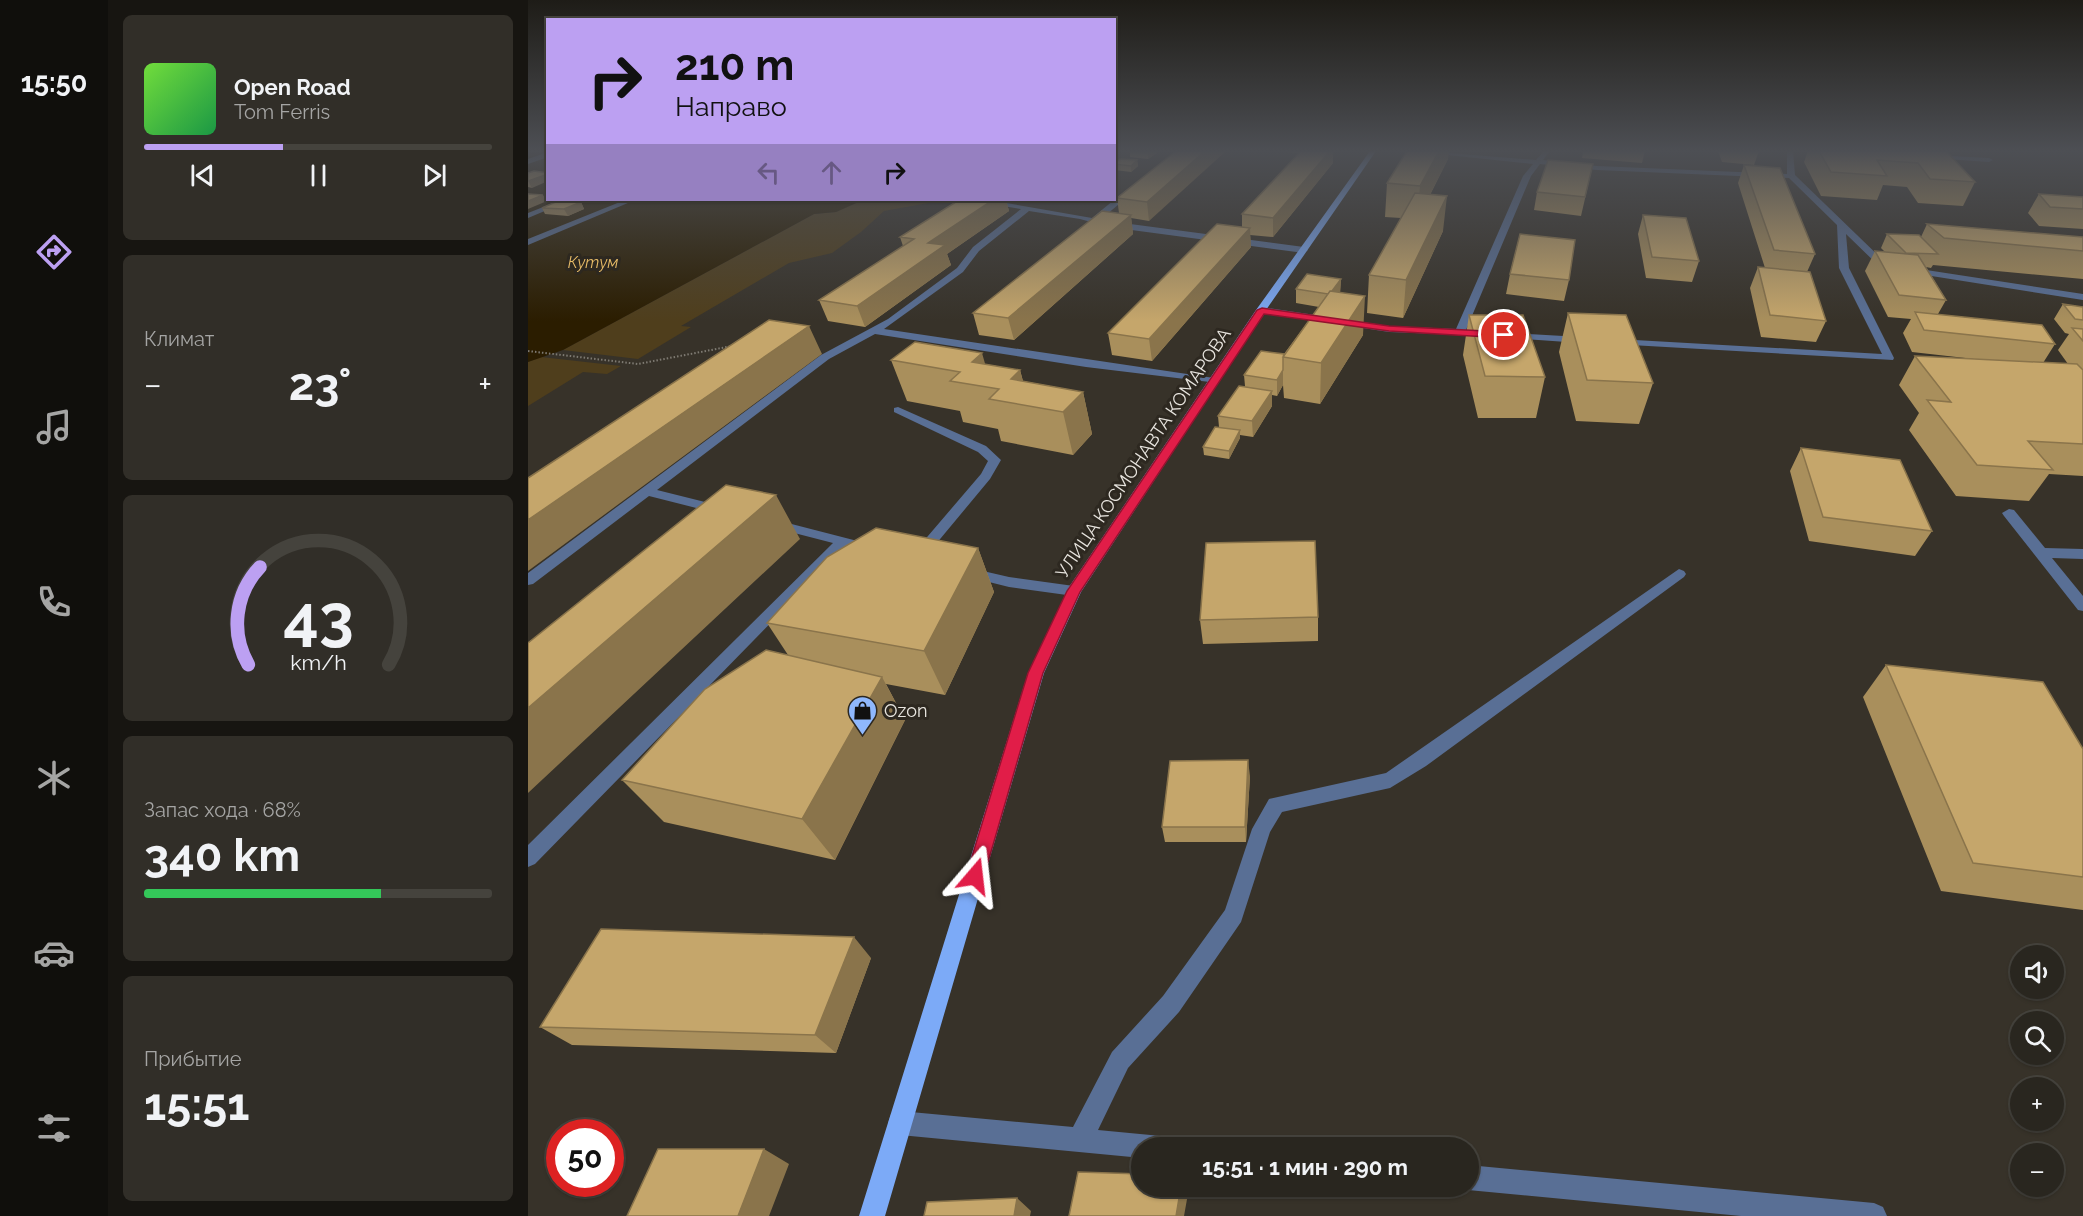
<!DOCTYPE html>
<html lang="ru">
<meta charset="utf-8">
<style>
:root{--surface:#29261f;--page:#312e28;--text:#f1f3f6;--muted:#a5a5a4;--line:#45433d;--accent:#bca0f2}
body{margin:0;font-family:Raleway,sans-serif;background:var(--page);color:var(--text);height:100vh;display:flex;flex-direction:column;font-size:22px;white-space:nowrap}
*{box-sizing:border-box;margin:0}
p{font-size:20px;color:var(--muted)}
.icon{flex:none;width:33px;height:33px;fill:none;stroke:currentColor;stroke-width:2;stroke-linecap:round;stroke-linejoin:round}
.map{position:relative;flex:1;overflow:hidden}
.sheet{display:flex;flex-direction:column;gap:15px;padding:15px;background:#171511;width:420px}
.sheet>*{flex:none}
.hud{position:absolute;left:18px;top:18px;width:570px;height:183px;border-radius:0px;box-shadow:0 2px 4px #0004,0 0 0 2px var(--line);background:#bca0f2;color:#111;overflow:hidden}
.controls{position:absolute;left:1482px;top:945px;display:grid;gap:12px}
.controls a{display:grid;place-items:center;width:54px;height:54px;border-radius:50%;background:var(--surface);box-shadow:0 2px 4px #0004,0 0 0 2px var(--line);font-size:30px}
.speed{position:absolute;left:18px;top:1119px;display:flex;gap:12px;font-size:30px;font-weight:700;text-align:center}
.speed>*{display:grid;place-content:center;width:78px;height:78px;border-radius:50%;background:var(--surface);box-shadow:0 2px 4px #0004,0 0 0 2px var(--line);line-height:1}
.speed .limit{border:9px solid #d22;background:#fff;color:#111}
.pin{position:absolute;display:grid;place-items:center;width:51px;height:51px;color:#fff;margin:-26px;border:3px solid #fff;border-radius:50%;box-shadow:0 2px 6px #0007}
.me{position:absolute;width:66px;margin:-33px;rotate:17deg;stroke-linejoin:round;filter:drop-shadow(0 0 4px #0008)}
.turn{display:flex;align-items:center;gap:21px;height:126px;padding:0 30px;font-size:27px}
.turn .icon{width:78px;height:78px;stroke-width:2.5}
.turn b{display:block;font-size:42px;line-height:51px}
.lanes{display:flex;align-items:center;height:57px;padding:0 30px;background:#0003;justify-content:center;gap:30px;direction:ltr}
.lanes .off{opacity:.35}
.big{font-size:45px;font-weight:700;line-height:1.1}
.sheet .widget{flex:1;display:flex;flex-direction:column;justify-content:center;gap:9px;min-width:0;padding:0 21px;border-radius:9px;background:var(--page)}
.sheet .dial{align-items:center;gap:0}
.dial svg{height:156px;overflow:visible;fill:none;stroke:var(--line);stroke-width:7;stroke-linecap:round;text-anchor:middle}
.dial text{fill:var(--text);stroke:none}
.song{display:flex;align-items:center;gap:18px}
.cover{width:72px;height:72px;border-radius:9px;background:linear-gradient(135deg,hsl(100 70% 55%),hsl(140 70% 35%))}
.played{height:6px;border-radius:3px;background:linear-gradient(90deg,var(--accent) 40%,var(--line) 40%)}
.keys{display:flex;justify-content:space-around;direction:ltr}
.heat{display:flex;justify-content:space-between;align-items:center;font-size:33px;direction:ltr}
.charge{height:9px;border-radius:4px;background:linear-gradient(90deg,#34c759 68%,var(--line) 0)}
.trip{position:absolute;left:603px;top:1137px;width:348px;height:60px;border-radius:30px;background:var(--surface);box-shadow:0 2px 4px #0004,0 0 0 2px var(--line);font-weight:700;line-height:60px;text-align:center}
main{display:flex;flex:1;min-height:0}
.tabs{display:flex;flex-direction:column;width:108px;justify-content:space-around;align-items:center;background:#100f0c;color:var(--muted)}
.tabs .icon{width:42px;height:42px}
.tabs .current{color:var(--accent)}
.tabs b{font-size:27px;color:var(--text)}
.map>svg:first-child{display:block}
.green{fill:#4f3e1c}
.water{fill:#2b1d00}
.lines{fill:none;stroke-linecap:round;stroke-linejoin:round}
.path{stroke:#7e7a72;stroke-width:2;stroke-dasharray:1.5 2;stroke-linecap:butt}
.minor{fill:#596f95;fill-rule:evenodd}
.major{fill:#7caaf7;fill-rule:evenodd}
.wall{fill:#a98f5c}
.shaded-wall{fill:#8a744b}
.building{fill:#c5a66b;stroke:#8a744b;stroke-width:1.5}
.route{fill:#e11d48;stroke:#92132f;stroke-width:1.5}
.labels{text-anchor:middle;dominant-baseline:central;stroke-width:6;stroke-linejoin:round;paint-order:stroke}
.far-water-label{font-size:16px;font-style:italic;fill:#e8bc67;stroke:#2d2820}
.street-label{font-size:18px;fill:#e8e5df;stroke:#2d2820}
.poi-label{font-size:18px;fill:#e8e5df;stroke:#2d2820;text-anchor:start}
</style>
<main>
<nav class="tabs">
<b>15:50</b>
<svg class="icon current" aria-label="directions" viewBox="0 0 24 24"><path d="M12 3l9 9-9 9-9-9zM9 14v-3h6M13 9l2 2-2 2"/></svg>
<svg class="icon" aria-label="music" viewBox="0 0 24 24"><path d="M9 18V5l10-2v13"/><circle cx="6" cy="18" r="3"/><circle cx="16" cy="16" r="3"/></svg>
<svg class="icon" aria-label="phone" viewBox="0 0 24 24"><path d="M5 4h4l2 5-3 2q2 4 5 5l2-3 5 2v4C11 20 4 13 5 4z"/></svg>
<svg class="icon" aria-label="climate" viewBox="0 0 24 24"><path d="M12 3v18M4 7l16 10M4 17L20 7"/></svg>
<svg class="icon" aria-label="car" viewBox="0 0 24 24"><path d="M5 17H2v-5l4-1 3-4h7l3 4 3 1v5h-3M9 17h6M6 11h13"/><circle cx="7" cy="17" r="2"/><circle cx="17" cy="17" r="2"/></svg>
<svg class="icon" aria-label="filters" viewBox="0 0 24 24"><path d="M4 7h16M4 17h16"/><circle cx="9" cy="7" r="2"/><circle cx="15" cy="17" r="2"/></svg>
</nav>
<section class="sheet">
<div class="widget">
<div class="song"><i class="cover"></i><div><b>Open Road</b><p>Tom Ferris</p></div></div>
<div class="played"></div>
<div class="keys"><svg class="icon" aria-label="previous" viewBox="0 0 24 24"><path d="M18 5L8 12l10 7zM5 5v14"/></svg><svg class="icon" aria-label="pause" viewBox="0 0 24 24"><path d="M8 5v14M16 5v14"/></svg><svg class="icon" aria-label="next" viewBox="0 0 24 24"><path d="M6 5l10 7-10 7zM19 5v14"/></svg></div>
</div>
<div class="widget"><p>Климат</p>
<div class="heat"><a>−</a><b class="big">23°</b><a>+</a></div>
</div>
<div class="widget dial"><svg viewBox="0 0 100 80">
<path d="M14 69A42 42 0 1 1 86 69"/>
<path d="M14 69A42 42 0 0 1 20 19" stroke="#bca0f2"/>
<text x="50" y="56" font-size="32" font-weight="700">43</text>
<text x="50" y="72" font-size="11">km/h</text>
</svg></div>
<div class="widget"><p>Запас хода · 68%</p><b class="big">340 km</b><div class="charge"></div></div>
<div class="widget"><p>Прибытие</p><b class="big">15:51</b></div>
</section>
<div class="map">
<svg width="1555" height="1216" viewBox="0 0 1555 1216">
<rect width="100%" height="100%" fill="#373229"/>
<path class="green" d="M335,200H417L356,211L333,232L304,253L261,263L153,326L163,327L110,359L35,350L286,214L308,212Z
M13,357L93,366L79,374L55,372L0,406V362Z"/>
<path class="water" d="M0,151H19L20,200H335L308,212L286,214L35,350L0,362Z"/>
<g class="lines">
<path class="path" d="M0,351L110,364L204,346"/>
<path class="minor" d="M897,151L1008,160L1016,151H1022L1015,160L1069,166L1259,174V151H1265L1267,175L1359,264L1555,294V300L1353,268L1318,234L1321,268L1366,358L1365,360L1085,344L1084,342L1089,339L1354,354L1311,268L1309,225L1261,178L1069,170L1012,164L1003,176L938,330L961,332V336L861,332L730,312L728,310L733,307L861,326L928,329L995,176L1005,164L900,153Z
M20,152V157L0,164V159Z
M1405,155L1461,158L1465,160L1461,162L1403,158Z
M602,187L609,189L572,220L776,247L780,250L776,253L581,227L552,219L501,211L451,251L435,272L356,329L686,378L690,379V383L558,367L347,334L301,359L129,490L197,507L199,510L197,513L192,514L121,496L5,584L0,585V573L293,355L360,319L429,268L445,247L493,209L450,202L446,200H461L564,218Z
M33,200H43L0,218V213Z
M97,200H107L0,245V239Z
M984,333L1053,337L1058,340L1053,343L980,338V334Z
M370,407L458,446L473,460L462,479L398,556H388L386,553L388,550L453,474L460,461L450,452L366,412V408Z
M1481,509L1486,510L1517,548L1555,549V559L1524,558L1555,596V611L1550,610L1476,516L1474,513Z
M248,520L345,545L347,548L340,553L317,547L7,864L0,867V845L305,543L243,527L241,524L243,521Z
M442,568L481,577L546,586L553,591L546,596L481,587L437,576L435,573L437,570Z
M1151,569L1156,571L1158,574L1156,577L898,766L862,788L754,812L742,832L713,922L651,1012L600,1068L570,1130L633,1136L642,1139L645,1148H614V1158L372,1135L363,1132L360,1123L363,1114L372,1111L545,1127L584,1052L635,996L697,910L724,829L741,799L858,773Z
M940,1165L1346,1203L1355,1207L1359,1216H1213L940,1190L933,1186H940Z"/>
<path class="major" d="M842,151H848L738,310L553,592L516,673L357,1216H331L500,673L541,587L728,310Z"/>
</g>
<path class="wall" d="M603,151H628L629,153L620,159L602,157V152Z
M648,151L621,221L603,218L605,234L486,340L451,335L445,313L591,213L589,198Z
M746,151H813L812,152H805V163L745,237L722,235L723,247L624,361L584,355L580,333L714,227V214L771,153Z
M1055,151H1117L1114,163L1054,158Z
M1190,151H1231L1226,165L1194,162Z
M1280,151H1418L1447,182L1435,206L1390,203L1379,187L1355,185L1349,200L1293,196L1276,162Z
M920,159L902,195L915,231L875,318L839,313L841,275L873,218L857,217L859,183Z
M609,160L610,166L603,172L587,170L586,164Z
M1065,164L1053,216L1006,210L1009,192Z
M1216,165L1287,254L1279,272L1298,321L1288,342L1233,337L1222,288L1230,267L1237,268L1210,183Z
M0,173L4,188L0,187Z
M1511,194L1555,197V229L1511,226L1500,213Z
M431,200H478L481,211L419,254L423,265L337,327L300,321L291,300L375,246L372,237Z
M53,202L56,209L40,216L17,214L14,208Z
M1115,215L1171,261L1164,282L1118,278L1110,234Z
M1399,224L1555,237V279L1405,265L1403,268L1398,267L1418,300L1410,314L1527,344L1515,363L1540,364L1530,350L1541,334L1537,333L1526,319L1535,304L1555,307V476L1521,474L1501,501L1428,496L1381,430L1391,413L1371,385L1387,356L1455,360L1384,352L1375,333L1383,319L1360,317L1337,271L1347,251L1357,252L1353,248L1359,234L1393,237Z
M982,274L1041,280L1036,301L978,294Z
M813,279L812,293L835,335L792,404L756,398L755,385L749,396L744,395V406L725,437L712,435V438L701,459L676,455L675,447L691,427L690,416L717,386L716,375L756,354L791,307L768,303V289Z
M1040,313L1125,383L1111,424L1048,421L1031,352Z
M941,315L1017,377L1008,418H950L935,355Z
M363,360L457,364L492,370L495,381L555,392L564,434L545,455L473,441L470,429L435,422L432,411L379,401Z
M1273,448L1404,531L1387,556L1281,541L1262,471Z
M450,548L466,592L417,695L358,684L377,720L307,860L136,822L94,780L260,655L239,623Z
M790,617V641L675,644L672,620Z
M1358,665L1555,749V910L1413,891L1335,697Z
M722,776L718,842H637L634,827Z
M343,958L308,1053L44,1045L12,1027Z"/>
<path class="shaded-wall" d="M623,151H628L629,153L620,159V153Z
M677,151H698L621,221L619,202Z
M802,151H805V163L745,237V218Z
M911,151H921L920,159L889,220L892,186Z
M609,160L610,166L603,172V166Z
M20,174V181L4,188L0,181Z
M15,195L19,201L0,209V201Z
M919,196L915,231L875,318L878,280Z
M465,200H478L481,211L419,254L423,265L337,327L329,306L400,243Z
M53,202L56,209L40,216L36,209Z
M603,215L605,234L486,340L480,318Z
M722,228L723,247L624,361L621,339Z
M813,279L812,293L802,294Z
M837,296L835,335L792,404L793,363Z
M281,326L294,354L0,571V520Z
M454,353L464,388L444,362Z
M492,370L501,406L483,379Z
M755,370V385L749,396V380Z
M744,391V406L725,437L724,421Z
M555,392L564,434L545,455L535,412Z
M712,430V438L701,459V451Z
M248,495L272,539L0,793V708Z
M450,548L466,592L417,695L396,651Z
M354,677L377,720L307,860L274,819Z
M720,760L722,776L718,842L717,827Z
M326,937L343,958L308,1053L287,1035Z
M236,1149L261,1164L241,1216H210Z
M653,1186H661V1188L656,1216H648Z
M489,1198L503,1211L502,1216H486Z"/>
<path class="building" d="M603,151H623L620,153L602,152Z
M648,151H677L619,202L589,198Z
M773,151H802L745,218L714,214Z
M879,151H911L892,186L859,183Z
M1291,151H1418L1447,182L1402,179L1390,163L1349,160L1359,176L1303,172Z
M592,159L609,160L603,166L586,164Z
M1020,160L1065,164L1057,197L1009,192Z
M1216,165L1252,168L1287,254L1246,250Z
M6,171L20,173V174L0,181V173Z
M887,193L919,196L878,280L841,275Z
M0,194L15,195L0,201Z
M1511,194L1555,197V209L1522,207Z
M32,200L53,202L36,209L14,208Z
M431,200H465L400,243L417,245L329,306L291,300L386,239L372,237Z
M574,211L603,215L480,318L445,313Z
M1115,215L1158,218L1171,261L1124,257Z
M689,224L722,228L621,339L580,333Z
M1399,224L1555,237V251L1416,238Z
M992,234L1047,240L1041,280L982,274Z
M1359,234L1391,235L1410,254L1378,253Z
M1347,251L1390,255L1418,300L1371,295Z
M1230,267L1282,272L1298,321L1242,315Z
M779,274L813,279L804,291H802L800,294L768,289Z
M802,291L837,296L793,363L755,357Z
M1535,304L1555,307V320L1547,319Z
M1387,312L1514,325L1527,344L1396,330Z
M1040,313L1098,315L1125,383L1059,380Z
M941,315H995L1017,377L957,376Z
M241,320L281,326L0,520V478Z
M1544,328L1555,329V341Z
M387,342L454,353L444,362L492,370L483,379L555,392L535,412L461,399L471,389L422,381L432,372L363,360Z
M733,351L756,354L755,357V370L749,380L716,375Z
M1387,356L1549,364L1555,370V444L1500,441L1525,470L1449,465L1399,400L1423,402Z
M711,386L744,391L724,421L690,416Z
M687,427L712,430L701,451L675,447Z
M1273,448L1372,460L1404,531L1295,517Z
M198,485L248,495L0,708V643Z
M348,528L450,548L396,651L239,623L299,557Z
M787,541L790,617L672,620L678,543Z
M238,650L354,677L274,819L94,780L177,689Z
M1358,665L1515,682L1555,749V877L1445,863Z
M720,760L717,827H634L642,761Z
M73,929L326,937L287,1035L12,1027Z
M130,1149H236L210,1216H99Z
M550,1172L614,1174V1186H653L648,1216H541Z
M489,1198L486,1216H396L399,1202Z"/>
<linearGradient id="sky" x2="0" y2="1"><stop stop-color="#1e1c17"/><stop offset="0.47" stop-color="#4d4f54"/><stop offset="1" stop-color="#4d4f54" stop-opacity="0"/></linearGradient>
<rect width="1555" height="321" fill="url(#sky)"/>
<path class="route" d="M734,308L861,326L976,332L980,335L976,338L861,331L736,314L552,592L515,673L456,876L453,881L447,884L440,881L438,876L500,673L539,591L729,310Z"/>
<defs>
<symbol id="shop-pin" viewBox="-11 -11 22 30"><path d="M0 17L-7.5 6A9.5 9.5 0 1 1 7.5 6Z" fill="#8fb8fd" stroke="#2d2820"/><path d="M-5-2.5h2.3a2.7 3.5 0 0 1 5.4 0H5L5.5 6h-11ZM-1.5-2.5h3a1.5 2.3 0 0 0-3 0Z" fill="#111"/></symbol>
</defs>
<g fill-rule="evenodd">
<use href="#shop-pin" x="318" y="694" width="33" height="45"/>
</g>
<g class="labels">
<g class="far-water-label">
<text x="65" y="262">Кутум</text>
</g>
<g class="street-label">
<text transform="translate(615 453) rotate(-56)">УЛИЦА КОСМОНАВТА КОМАРОВА</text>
</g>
<g class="poi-label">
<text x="356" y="710">Ozon</text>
</g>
</g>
</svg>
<div class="controls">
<a><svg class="icon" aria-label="sound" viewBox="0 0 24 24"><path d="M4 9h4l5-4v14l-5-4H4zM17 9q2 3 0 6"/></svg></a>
<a><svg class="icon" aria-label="search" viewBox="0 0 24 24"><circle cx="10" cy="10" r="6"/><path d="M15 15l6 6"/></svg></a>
<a>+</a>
<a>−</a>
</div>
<div class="speed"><div class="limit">50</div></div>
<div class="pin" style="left:976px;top:335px;background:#d93025"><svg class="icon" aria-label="arrive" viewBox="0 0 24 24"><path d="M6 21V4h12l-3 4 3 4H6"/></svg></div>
<svg class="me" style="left:447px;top:876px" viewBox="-20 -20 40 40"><path d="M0-17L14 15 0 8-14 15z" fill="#e11d48" stroke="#fff" stroke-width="4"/></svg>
<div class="trip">15:51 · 1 мин · 290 m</div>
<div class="hud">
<div class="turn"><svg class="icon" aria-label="right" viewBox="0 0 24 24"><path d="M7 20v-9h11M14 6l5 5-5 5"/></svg><div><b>210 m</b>Направо</div></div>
<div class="lanes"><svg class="icon off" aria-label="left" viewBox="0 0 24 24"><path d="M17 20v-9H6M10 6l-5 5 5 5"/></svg><svg class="icon off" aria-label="ahead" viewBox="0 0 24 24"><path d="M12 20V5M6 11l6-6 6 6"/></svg><svg class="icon" aria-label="right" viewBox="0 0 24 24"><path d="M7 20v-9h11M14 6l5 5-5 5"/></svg></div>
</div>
</div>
</main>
